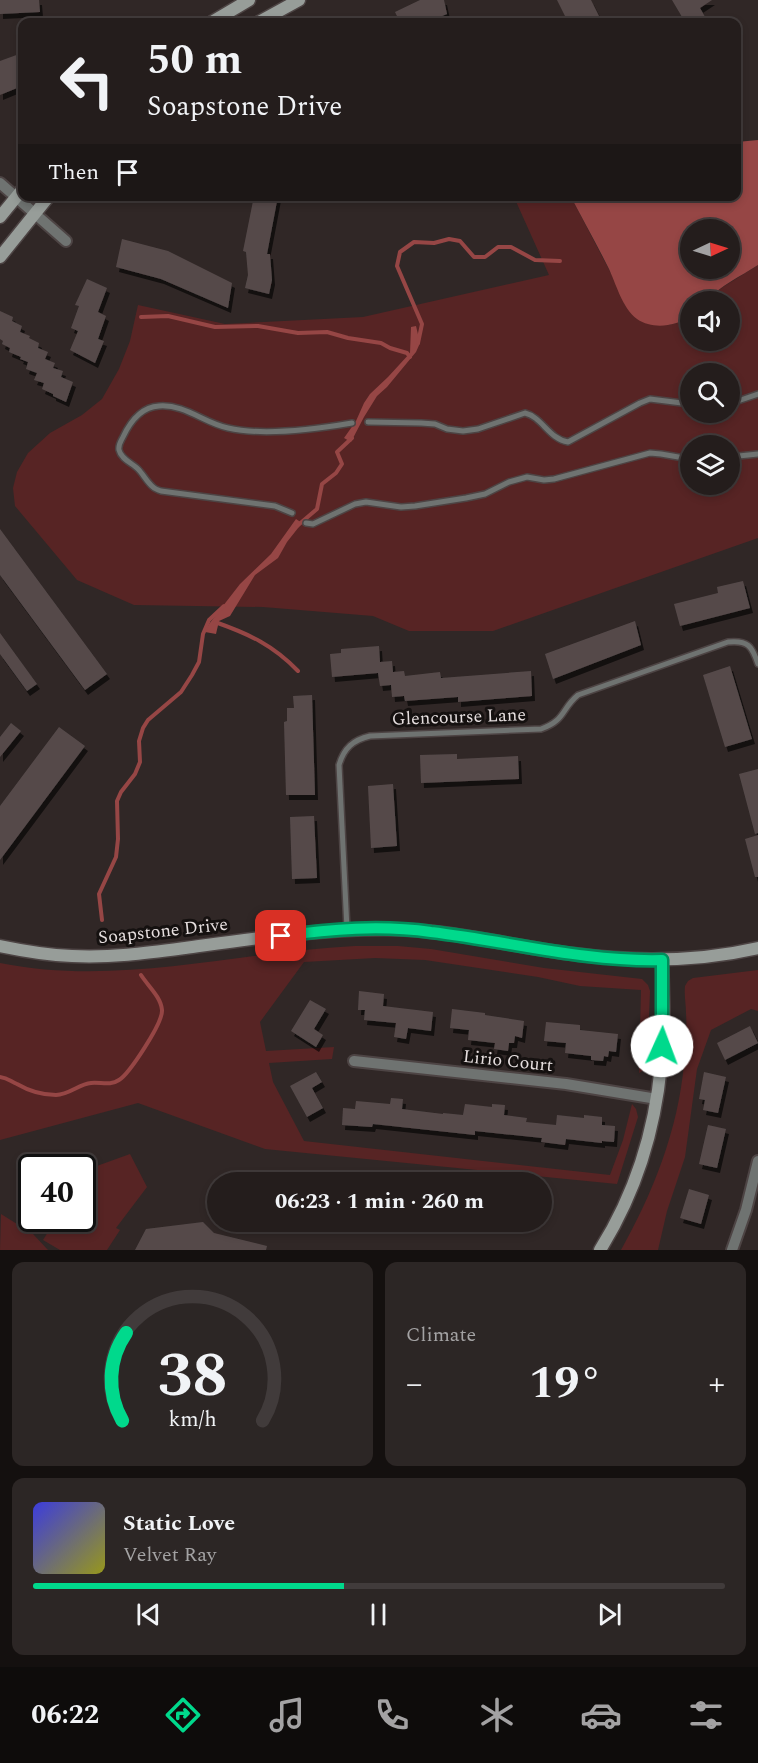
<!DOCTYPE html>
<meta charset="utf-8">
<style>
:root{--surface:#241d1c;--page:#2c2625;--text:#f1f3f6;--muted:#a3a2a3;--line:#413b3b;--accent:#00d98c}
body{margin:0;font-family:Spectral,serif;background:var(--page);color:var(--text);height:100vh;display:flex;flex-direction:column;font-size:22px;white-space:nowrap}
*{box-sizing:border-box;margin:0}
p{font-size:20px;color:var(--muted)}
.icon{flex:none;width:33px;height:33px;fill:none;stroke:currentColor;stroke-width:2;stroke-linecap:round;stroke-linejoin:round}
.map{position:relative;height:1250px;overflow:hidden}
.drawer{display:flex;flex-direction:column;gap:12px;padding:12px;background:#14100f;flex:1}
.drawer>*{flex:none}
.hud{position:absolute;left:18px;top:18px;width:723px;height:183px;border-radius:12px;box-shadow:0 3px 9px #0003,0 0 0 2px var(--line);background:#241d1c;color:var(--text);overflow:hidden}
.needle{width:39px;rotate:86deg}
.fabs{position:absolute;left:680px;top:219px;display:grid;gap:12px}
.fabs a{display:grid;place-items:center;width:60px;height:60px;border-radius:50%;background:var(--surface);box-shadow:0 3px 9px #0003,0 0 0 2px var(--line);font-size:30px}
.speed{position:absolute;left:18px;top:1154px;display:flex;gap:12px;font-size:30px;font-weight:700;text-align:center}
.speed>*{display:grid;place-content:center;width:78px;height:78px;border-radius:50%;background:var(--surface);box-shadow:0 3px 9px #0003,0 0 0 2px var(--line);line-height:1}
.speed .limit{border:3px solid #111;border-radius:9px;background:#fff;color:#111}
.pin{position:absolute;display:grid;place-items:center;width:51px;height:51px;color:#fff;margin:-26px;border-radius:12px;box-shadow:0 3px 9px #0006}
.me{position:absolute;width:66px;margin:-33px;rotate:2deg;stroke-linejoin:round;filter:drop-shadow(0 0 4px #0008)}
.turn{display:flex;align-items:center;gap:21px;height:126px;padding:0 30px;font-size:27px}
.turn .icon{width:78px;height:78px;stroke-width:2.5}
.turn b{display:block;font-size:42px;line-height:51px}
.then{display:flex;align-items:center;height:57px;padding:0 30px;background:#0003;gap:12px;font-size:22px}
.big{font-size:45px;font-weight:700;line-height:1.1}
.drawer .widget{flex:1;display:flex;flex-direction:column;justify-content:center;gap:9px;min-width:0;padding:0 21px;border-radius:12px;background:var(--page)}
.drawer .dial{align-items:center;gap:0}
.dial svg{height:156px;overflow:visible;fill:none;stroke:var(--line);stroke-width:7;stroke-linecap:round;text-anchor:middle}
.dial text{fill:var(--text);stroke:none}
.song{display:flex;align-items:center;gap:18px}
.cover{width:72px;height:72px;border-radius:9px;background:linear-gradient(135deg,hsl(240 70% 55%),hsl(60 70% 35%))}
.played{height:6px;border-radius:3px;background:linear-gradient(90deg,var(--accent) 45%,var(--line) 45%)}
.keys{display:flex;justify-content:space-around;direction:ltr}
.heat{display:flex;justify-content:space-between;align-items:center;font-size:33px;direction:ltr}
.drawer .tiles{flex:1;display:grid;gap:12px;grid-template-columns:1fr 1fr}
.widget:last-child{grid-column:span 2}
.trip{position:absolute;left:207px;top:1172px;width:345px;height:60px;border-radius:30px;background:var(--surface);box-shadow:0 3px 9px #0003,0 0 0 2px var(--line);font-weight:700;line-height:60px;text-align:center}
.tab-bar{display:flex;height:96px;justify-content:space-around;align-items:center;background:#0e0c0b;color:var(--muted)}
.tab-bar .icon{width:42px;height:42px}
.tab-bar .on{color:var(--accent)}
.tab-bar b{font-size:27px;color:var(--text)}
.map>svg:first-child{display:block}
.green{fill:#572424;fill-rule:evenodd}
.water{fill:#964645;fill-rule:evenodd}
.lines{fill:none;stroke-linecap:round;stroke-linejoin:round}
.stream{stroke:#964645;stroke-width:4}
.building{fill:#554a4a;filter:url(#shadow)}
.lane-casing{stroke:#4d4444;stroke-width:8}
.street-casing{stroke:#4d4444;stroke-width:14}
.secondary-casing{stroke:#4d4444;stroke-width:15}
.lane{stroke:#6f7371;stroke-width:5}
.street{stroke:#6f7371;stroke-width:10}
.secondary{stroke:#979d99;stroke-width:12}
.route-casing{stroke:#008d5b;stroke-width:15}
.route{stroke:#00d98c;stroke-width:10}
.labels{text-anchor:middle;dominant-baseline:central;stroke-width:6;stroke-linejoin:round;paint-order:stroke}
.street-label{font-size:18px;fill:#e6dfdf;stroke:#151110}
</style>
<div class="map">
<svg width="758" height="1250" viewBox="0 0 758 1250">
<defs>
<filter id="shadow"><feDropShadow dx="3" dy="5" stdDeviation="0" flood-color="#0009"/></filter>
</defs>
<rect width="100%" height="100%" fill="#302726"/>
<path class="green" d="M514,197H571L615,281L625,305L669,325L681,322L690,317V340H729V302L706,301C722,285 739,278 758,265V538L493,631H409L373,616L263,607L134,605L77,580L15,506L13,488L17,472L28,453L50,433L82,415L102,399L119,369L130,341L138,305L225,324L363,317L549,275ZM690,374H729V412H690ZM690,446H729V484H690Z
M355,946H398L431,949L544,968L642,979L648,985L650,991L647,1063L644,1070L639,1073L641,990L580,986L538,977L425,960L375,958L304,962L260,1022L266,1051L334,1047L332,1059L269,1063L273,1082L304,1141L610,1175L623,1140L632,1104L636,1109L638,1117L617,1184L265,1149L138,1103L0,1140V963C119,987 236,952 355,946Z
M758,970V1011L751,1009L711,1030L697,1069L685,1157L667,1211L658,1250H621C653,1193 678,1130 684,1064C686,1047 687,1030 686,1013C686,1004 684,995 685,986L688,981L693,978Z
M130,1154L147,1187L116,1228L120,1230L107,1250H60L43,1240L53,1224L48,1221L50,1218H82L83,1171Z
M1,1214L33,1234L48,1250H0Z"/>
<path class="water" d="M758,140V265C738,278 723,284 706,301L690,302V317C675,326 653,330 637,319C622,308 616,283 608,267C596,243 583,220 571,197L736,196L737,142ZM690,230H729V268H690Z
M416,326L420,343L416,352L387,387L377,396L364,417L351,442L344,438L356,421L364,403L370,394L388,377L410,353L411,327Z
M296,519L302,523L287,542L278,558L255,575L230,616L219,621L216,634L205,632L209,624L240,584L271,554Z"/>
<g class="lines">
<path class="stream" d="M141,317L168,316L215,327L258,326L298,333L327,332L348,338L381,343L390,348L407,353L410,357
M418,343L422,324L397,266L400,252L414,242L434,243L449,239L460,241L474,257H485L498,247H511L535,260L560,261
M297,526L317,509L322,484L336,473L342,464L337,452L352,438
M215,622C249,634 273,645 298,671
M102,920L99,894L116,857L118,839L117,801L121,792L135,774L140,762L139,741L143,728L148,720L181,692L192,675L199,662L203,634L209,620L224,606
M0,1077C8,1078 10,1081 17,1084C29,1091 43,1095 56,1095C69,1095 79,1084 91,1083C101,1082 110,1086 119,1080C129,1074 163,1023 162,1010C161,997 148,986 141,975"/>
</g>
<path class="building" d="M0,0H39L40,12L0,14Z
M420,0H444L447,14L428,22H400L395,12Z
M557,0H591L602,22H568Z
M672,0H712L700,8L708,22H685Z
M22,53V86L0,95V61Z
M254,196H278L267,254H270L272,280L269,294L245,288L248,275L246,252L243,251Z
M122,239L168,251L232,283L228,308L161,279L116,267Z
M87,279L107,288L98,312L106,316L98,339L104,341L95,363L70,350L78,331L71,328L79,306L75,305Z
M0,311L13,317L12,321L22,326L20,332L30,336L29,338L39,343L38,348L48,352L45,359L55,363L53,368L63,371L61,377L73,382L66,402L53,396V394L42,389L44,383L34,380L37,373L26,369L28,362L20,359L21,357L9,352L10,348L2,344L3,341L0,339Z
M0,529L107,674L85,690L0,575Z
M743,581L750,608L680,626L674,604L718,593L717,587Z
M635,621L641,645L553,679L545,654Z
M0,633L37,684L27,691L0,654Z
M379,646L380,662L392,661L393,672L404,671L405,676L440,672L441,678L531,671L532,696L458,702V697L405,701L404,696L392,697L391,685L380,686L378,673L332,677L330,654L341,653V649Z
M730,666L752,739L725,747L703,675Z
M312,695L315,795H286L284,722L287,721V708H294L293,696Z
M11,723L21,731L0,757V737Z
M59,727L85,746L0,860V806Z
M457,754V759L518,756L519,779L421,783L420,755Z
M758,769V833L755,834L739,774Z
M393,784L397,846L371,848L368,786Z
M314,816L317,878L292,879L290,817Z
M758,835V877H755L745,839Z
M359,991L384,994L383,1006L433,1012L431,1031L408,1028L406,1039L394,1037L396,1023L364,1020L365,1010H358Z
M310,1000L326,1009L314,1029L323,1035L316,1047L291,1031Z
M452,1009L485,1013V1015L524,1021L522,1038L515,1036L514,1043H509L508,1051L494,1049L495,1043L468,1040L469,1030L450,1028Z
M546,1022L580,1025V1030L618,1034L616,1052L609,1051L608,1057L604,1056L603,1061L591,1060V1056L565,1053L566,1043L544,1041Z
M750,1026L758,1043L725,1060L717,1043Z
M316,1072L322,1082L312,1088L323,1108L307,1117L290,1086Z
M704,1072L726,1077L718,1113L703,1110L705,1100L699,1099Z
M391,1098L403,1099L402,1109L443,1114V1113L463,1115L465,1104L492,1107V1104L505,1105L504,1115L527,1118L526,1122L556,1125L557,1115L584,1118V1115L602,1117V1125L615,1126L614,1142L602,1141V1143L566,1139L565,1145L541,1142L542,1138L475,1131V1135L373,1124L372,1127L342,1125L343,1108L355,1109L356,1101L390,1104Z
M708,1125L726,1129L717,1168L699,1164Z
M689,1189L709,1195L701,1224L680,1218Z
M203,1222L214,1233L267,1246L266,1250H135L146,1229Z"/>
<g class="lines">
<defs>
<path id="lane" d="M729,404L758,394
M368,422L421,423L435,424L447,429L463,431L478,429L525,413C542,417 549,439 568,442L640,403L650,399L690,404
M729,457L758,454
M292,513L275,506L161,491C158,490 155,489 153,487C147,482 143,474 138,469C132,463 121,459 119,450C118,445 121,441 123,437C130,422 141,407 159,406C185,404 204,423 228,428C263,436 317,429 352,423
M306,523L313,524L355,504L366,502L401,507L415,506L466,498L485,494L509,482L527,477L544,480L554,479L650,453L661,454L690,459
M347,929L339,765C344,748 353,740 370,736L541,729C566,720 561,709 578,695L728,642C748,640 752,646 758,664"/>
<path id="street" d="M0,183L66,241
M354,1061L566,1084L657,1099
M732,1250L746,1210L758,1161"/>
<path id="secondary" d="M212,22L249,0
M259,22L299,0
M0,217L22,190
M0,257L49,196
M0,946C24,951 48,955 72,956C110,958 147,953 185,948C251,939 317,929 384,929C447,929 510,946 573,954C634,962 697,962 758,948
M600,1250C635,1194 655,1130 661,1065C665,1030 663,995 662,960"/>
</defs>
<use href="#lane" class="lane-casing"/>
<use href="#street" class="street-casing"/>
<use href="#secondary" class="secondary-casing"/>
<use href="#lane" class="lane"/>
<use href="#street" class="street"/>
<use href="#secondary" class="secondary"/>
</g>
<g class="lines">
<defs>
<path id="route" d="M281,936C331,929 381,925 431,932C508,941 584,962 662,960V1046"/>
</defs>
<use href="#route" class="route-casing"/>
<use href="#route" class="route"/>
</g>
<g class="labels">
<g class="street-label">
<text transform="translate(459 717) rotate(-2)">Glencourse Lane</text>
<text transform="translate(163 931) rotate(-6)">Soapstone Drive</text>
<text transform="translate(508 1061) rotate(6)">Lirio Court</text>
</g>
</g>
</svg>
<div class="fabs">
<a><svg class="needle" viewBox="-14 -14 28 28"><path d="M0-13l5 13h-10z" fill="#e53935"/><path d="M0 13l5-13h-10z" fill="#a3a2a3"/></svg></a>
<a><svg class="icon" aria-label="sound" viewBox="0 0 24 24"><path d="M4 9h4l5-4v14l-5-4H4zM17 9q2 3 0 6"/></svg></a>
<a><svg class="icon" aria-label="search" viewBox="0 0 24 24"><circle cx="10" cy="10" r="6"/><path d="M15 15l6 6"/></svg></a>
<a><svg class="icon" aria-label="layers" viewBox="0 0 24 24"><path d="M12 4l9 5-9 5-9-5zM3 14l9 5 9-5"/></svg></a>
</div>
<div class="speed"><div class="limit">40</div></div>
<div class="pin" style="left:281px;top:936px;background:#d93025"><svg class="icon" aria-label="arrive" viewBox="0 0 24 24"><path d="M6 21V4h12l-3 4 3 4H6"/></svg></div>
<svg class="me" style="left:662px;top:1046px" viewBox="-20 -20 40 40"><circle r="19" fill="#fff"/><path d="M0-13L10 11 0 6-10 11z" fill="#00d98c"/></svg>
<div class="trip">06:23 · 1 min · 260 m</div>
<div class="hud">
<div class="turn"><svg class="icon" aria-label="left" viewBox="0 0 24 24"><path d="M17 20v-9H6M10 6l-5 5 5 5"/></svg><div><b>50 m</b>Soapstone Drive</div></div>
<div class="then">Then<svg class="icon" aria-label="arrive" viewBox="0 0 24 24"><path d="M6 21V4h12l-3 4 3 4H6"/></svg></div>
</div>
</div>
<section class="drawer">
<div class="tiles">
<div class="widget dial"><svg viewBox="0 0 100 80">
<path d="M14 69A42 42 0 1 1 86 69"/>
<path d="M14 69A42 42 0 0 1 16 24" stroke="#00d98c"/>
<text x="50" y="56" font-size="32" font-weight="700">38</text>
<text x="50" y="72" font-size="11">km/h</text>
</svg></div>
<div class="widget"><p>Climate</p>
<div class="heat"><a>−</a><b class="big">19°</b><a>+</a></div>
</div>
<div class="widget">
<div class="song"><i class="cover"></i><div><b>Static Love</b><p>Velvet Ray</p></div></div>
<div class="played"></div>
<div class="keys"><svg class="icon" aria-label="previous" viewBox="0 0 24 24"><path d="M18 5L8 12l10 7zM5 5v14"/></svg><svg class="icon" aria-label="pause" viewBox="0 0 24 24"><path d="M8 5v14M16 5v14"/></svg><svg class="icon" aria-label="next" viewBox="0 0 24 24"><path d="M6 5l10 7-10 7zM19 5v14"/></svg></div>
</div>
</div>
</section>
<nav class="tab-bar">
<b>06:22</b>
<svg class="icon on" aria-label="directions" viewBox="0 0 24 24"><path d="M12 3l9 9-9 9-9-9zM9 14v-3h6M13 9l2 2-2 2"/></svg>
<svg class="icon" aria-label="music" viewBox="0 0 24 24"><path d="M9 18V5l10-2v13"/><circle cx="6" cy="18" r="3"/><circle cx="16" cy="16" r="3"/></svg>
<svg class="icon" aria-label="phone" viewBox="0 0 24 24"><path d="M5 4h4l2 5-3 2q2 4 5 5l2-3 5 2v4C11 20 4 13 5 4z"/></svg>
<svg class="icon" aria-label="climate" viewBox="0 0 24 24"><path d="M12 3v18M4 7l16 10M4 17L20 7"/></svg>
<svg class="icon" aria-label="car" viewBox="0 0 24 24"><path d="M5 17H2v-5l4-1 3-4h7l3 4 3 1v5h-3M9 17h6M6 11h13"/><circle cx="7" cy="17" r="2"/><circle cx="17" cy="17" r="2"/></svg>
<svg class="icon" aria-label="filters" viewBox="0 0 24 24"><path d="M4 7h16M4 17h16"/><circle cx="9" cy="7" r="2"/><circle cx="15" cy="17" r="2"/></svg>
</nav>
